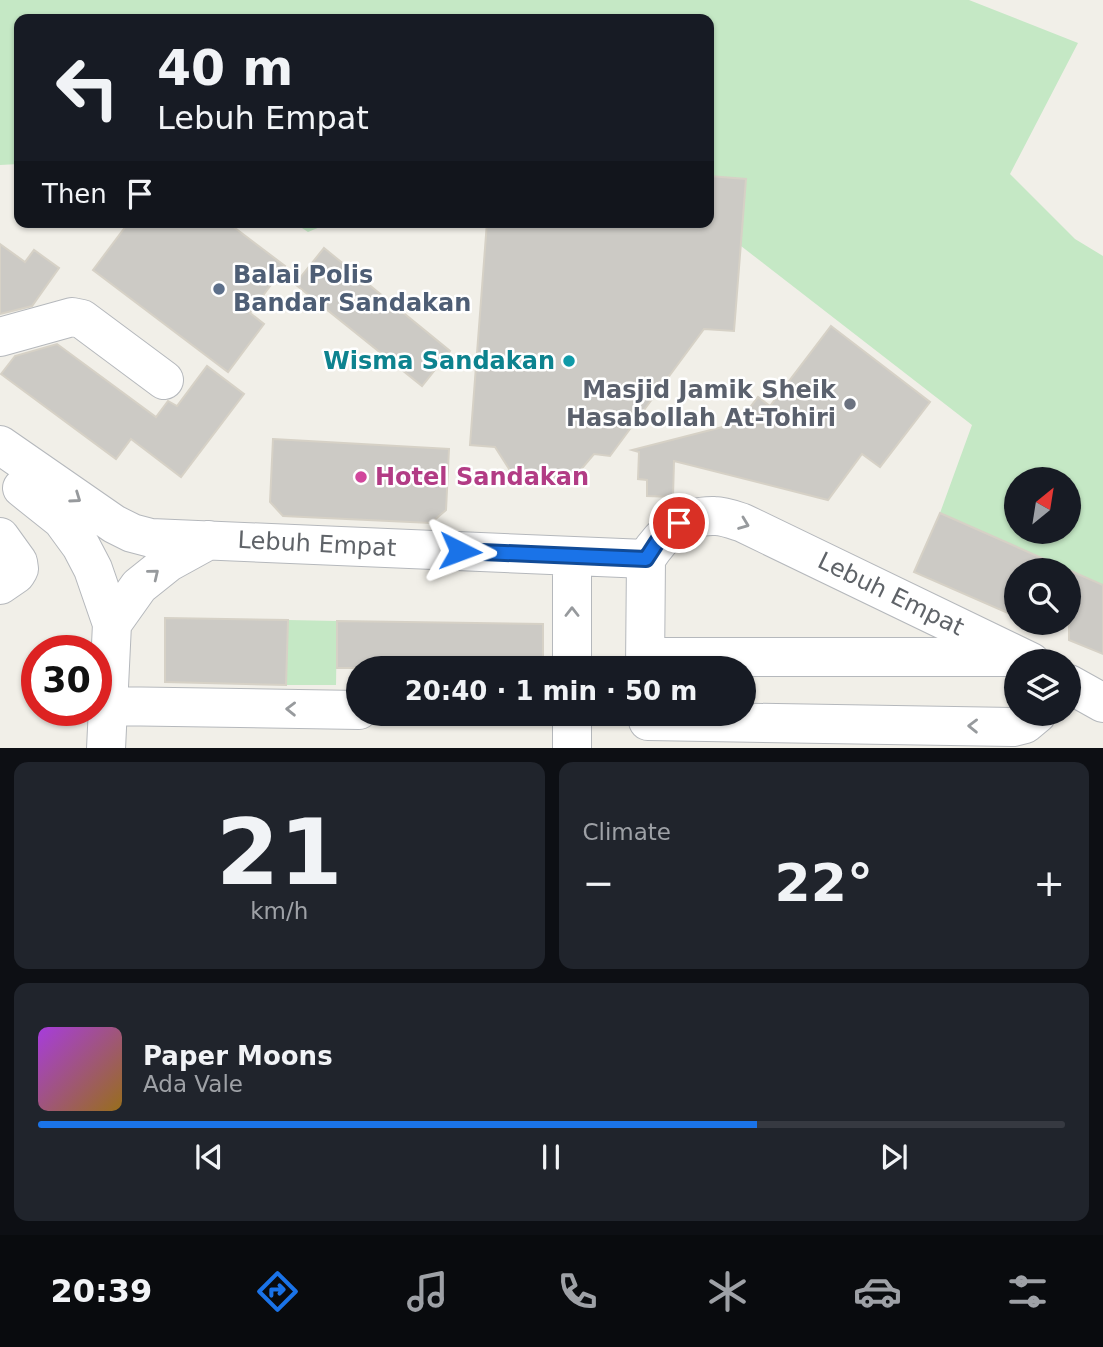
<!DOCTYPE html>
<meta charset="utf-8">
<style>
:root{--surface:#171b24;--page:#20242c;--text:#f1f3f6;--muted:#9ea1a6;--line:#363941;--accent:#1a73e8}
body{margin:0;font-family:"DejaVu Sans",sans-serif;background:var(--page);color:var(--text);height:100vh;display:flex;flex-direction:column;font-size:26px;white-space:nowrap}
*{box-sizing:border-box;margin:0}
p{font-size:23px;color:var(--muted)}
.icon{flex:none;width:38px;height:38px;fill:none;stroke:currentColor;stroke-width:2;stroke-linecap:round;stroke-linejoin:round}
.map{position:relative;height:748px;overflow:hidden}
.panel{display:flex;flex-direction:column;gap:14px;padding:14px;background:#0d0f14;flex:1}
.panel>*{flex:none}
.top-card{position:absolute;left:14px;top:14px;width:700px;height:214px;border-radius:14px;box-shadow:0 2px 5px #0004;background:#171b24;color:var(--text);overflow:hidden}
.needle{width:46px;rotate:30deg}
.controls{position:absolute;left:1004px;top:467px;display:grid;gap:14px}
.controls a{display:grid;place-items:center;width:77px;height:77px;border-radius:50%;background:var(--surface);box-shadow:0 2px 5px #0004;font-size:35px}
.speed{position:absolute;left:21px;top:635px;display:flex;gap:14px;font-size:35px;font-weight:700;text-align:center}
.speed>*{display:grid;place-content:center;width:91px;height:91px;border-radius:50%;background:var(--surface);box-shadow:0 2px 5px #0004;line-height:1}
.speed .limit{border:10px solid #d22;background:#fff;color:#111}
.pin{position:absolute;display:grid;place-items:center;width:60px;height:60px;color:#fff;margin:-30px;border:4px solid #fff;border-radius:50%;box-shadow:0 2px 7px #0007}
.me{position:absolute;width:77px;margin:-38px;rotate:93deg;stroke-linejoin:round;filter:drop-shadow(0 0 5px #0008)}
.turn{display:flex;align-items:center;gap:24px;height:147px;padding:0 28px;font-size:32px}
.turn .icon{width:91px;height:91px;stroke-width:2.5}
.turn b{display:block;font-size:49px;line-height:60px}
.then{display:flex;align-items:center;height:66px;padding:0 28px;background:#0003;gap:14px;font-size:26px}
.big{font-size:52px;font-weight:700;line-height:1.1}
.panel .card{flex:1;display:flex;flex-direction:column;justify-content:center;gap:10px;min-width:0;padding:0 24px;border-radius:14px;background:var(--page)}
.panel .dial{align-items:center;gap:0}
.dial b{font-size:91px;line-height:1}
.song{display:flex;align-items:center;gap:21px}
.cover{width:84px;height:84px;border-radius:10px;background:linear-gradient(135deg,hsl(280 70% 55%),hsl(40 70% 35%))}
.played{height:7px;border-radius:4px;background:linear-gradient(90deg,var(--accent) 70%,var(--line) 70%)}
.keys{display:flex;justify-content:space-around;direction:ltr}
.heat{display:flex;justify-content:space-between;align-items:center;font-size:38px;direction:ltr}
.panel .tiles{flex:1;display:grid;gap:14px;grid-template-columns:1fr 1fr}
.card:last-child{grid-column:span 2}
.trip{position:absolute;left:346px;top:656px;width:410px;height:70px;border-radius:35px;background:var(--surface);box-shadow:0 2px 5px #0004;font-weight:700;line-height:70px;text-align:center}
.menu{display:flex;height:112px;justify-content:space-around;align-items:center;background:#090b0e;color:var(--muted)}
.menu .icon{width:49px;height:49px}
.menu .active{color:var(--accent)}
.menu b{font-size:32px;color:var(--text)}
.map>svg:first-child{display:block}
.green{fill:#c5e8c5;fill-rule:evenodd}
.building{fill:#cccac5;stroke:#d6d1c6;stroke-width:2}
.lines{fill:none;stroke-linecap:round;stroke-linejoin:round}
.minor-casing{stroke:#b5b8bc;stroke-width:40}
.minor{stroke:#fff;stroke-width:38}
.oneway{stroke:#979a9d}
.route-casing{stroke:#114b97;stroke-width:18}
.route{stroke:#1a73e8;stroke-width:12}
.service-dot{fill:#5c6f8a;stroke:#fff;stroke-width:2.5}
.culture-dot{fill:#0f9aa8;stroke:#fff;stroke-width:2.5}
.worship-dot{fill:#6b7280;stroke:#fff;stroke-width:2.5}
.hotel-dot{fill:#d1479c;stroke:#fff;stroke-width:2.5}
.labels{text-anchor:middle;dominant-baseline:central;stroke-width:5;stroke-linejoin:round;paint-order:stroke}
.service-label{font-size:24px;font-weight:bold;fill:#4e5e75;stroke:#fff;text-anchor:start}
.culture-label{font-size:24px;font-weight:bold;fill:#0d838f;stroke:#fff;text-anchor:end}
.worship-label{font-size:24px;font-weight:bold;fill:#5b616d;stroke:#fff;text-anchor:end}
.hotel-label{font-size:24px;font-weight:bold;fill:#b23c85;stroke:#fff;text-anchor:start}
.street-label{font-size:24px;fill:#5f6368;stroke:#fff}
</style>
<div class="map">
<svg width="1103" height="749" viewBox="0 0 1103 749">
<rect width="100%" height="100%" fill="#f1efe8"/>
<path class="green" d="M0,0H969L1078,43L1010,174L1075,239L1103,256V585L940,513L972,425L741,246L746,180L709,176V19H19V164L0,165ZM1017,480H1069V532H1017Z
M293,222H332L308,232Z
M288,620L337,621L336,685H286Z"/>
<path class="building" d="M709,176L746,179L734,331L704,329L610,456L594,454L573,479L513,475L495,447L470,445L487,222H709Z
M129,222H227L285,266L250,313L264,324L228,372L93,270Z
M0,244L25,262L34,250L59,268L32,306L0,314Z
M324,248L450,351L422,386L295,284Z
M831,326L930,402L880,467L862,454L828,500L674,461L673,497L647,496V480L638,479L639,452L632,450L738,423L758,397L770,406Z
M57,344L156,417L168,401L177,406L207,366L244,394L181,477L131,439L116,459L1,374L15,356Z
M273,439L449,449L446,510L431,523L283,516L270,502Z
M940,513L1103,585V654L1069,640V570H1017V617L914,572Z
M165,618L288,620L286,685L165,682Z
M337,621L543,624V668H337Z"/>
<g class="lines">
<defs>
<path id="minor" d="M0,337L72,317L82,319L164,380
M0,445L114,524L132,533L151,538L646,559
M22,488L62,520L81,546L93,569L112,624L106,749
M0,537L18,562L19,569L16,574L0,585
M572,556V668
M646,559C663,533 681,515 715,516C724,516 734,520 743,523L1031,662
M112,624L139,586L169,562L209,540
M645,657H1013
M645,668L646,559
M1069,684L1103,703
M108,706L359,710
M648,721L1013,727L1025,724L1037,714
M572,749V714"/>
</defs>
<use href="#minor" class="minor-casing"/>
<use href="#minor" class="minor"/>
</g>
<defs><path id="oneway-chevron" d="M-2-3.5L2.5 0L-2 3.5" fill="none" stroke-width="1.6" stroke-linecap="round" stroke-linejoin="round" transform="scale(1.75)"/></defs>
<g class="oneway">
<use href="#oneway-chevron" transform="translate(76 498) rotate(35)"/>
<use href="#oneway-chevron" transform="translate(744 524) rotate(21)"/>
<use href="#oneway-chevron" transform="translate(154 574) rotate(-39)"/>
<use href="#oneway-chevron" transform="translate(572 612) rotate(-90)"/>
<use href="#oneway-chevron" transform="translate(291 709) rotate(-179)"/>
<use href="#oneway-chevron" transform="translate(973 726) rotate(-179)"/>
</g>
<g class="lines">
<defs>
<path id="route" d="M460,551L646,559L659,539L679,523"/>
</defs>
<use href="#route" class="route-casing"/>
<use href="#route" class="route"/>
</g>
<circle class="service-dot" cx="219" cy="289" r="7"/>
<circle class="culture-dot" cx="569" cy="361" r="7"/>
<circle class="worship-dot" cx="850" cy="404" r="7"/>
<circle class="hotel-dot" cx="361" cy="477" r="7"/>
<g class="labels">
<g class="service-label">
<text x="233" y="275">Balai Polis<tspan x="233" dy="28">Bandar Sandakan</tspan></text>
</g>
<g class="culture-label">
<text x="555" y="361">Wisma Sandakan</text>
</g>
<g class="worship-label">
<text x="836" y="390">Masjid Jamik Sheik<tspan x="836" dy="28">Hasabollah At-Tohiri</tspan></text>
</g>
<g class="hotel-label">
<text x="375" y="477">Hotel Sandakan</text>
</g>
<g class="street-label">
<text transform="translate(317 544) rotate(3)">Lebuh Empat</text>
<text transform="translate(891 594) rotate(26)">Lebuh Empat</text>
</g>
</g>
</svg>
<div class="controls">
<a><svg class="needle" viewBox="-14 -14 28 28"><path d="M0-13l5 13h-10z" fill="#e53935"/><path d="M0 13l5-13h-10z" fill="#9ea1a6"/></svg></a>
<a><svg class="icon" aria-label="search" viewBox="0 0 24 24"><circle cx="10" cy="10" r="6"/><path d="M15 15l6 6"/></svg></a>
<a><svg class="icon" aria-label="layers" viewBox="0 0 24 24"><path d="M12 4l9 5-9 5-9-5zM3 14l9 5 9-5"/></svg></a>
</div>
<div class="speed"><div class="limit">30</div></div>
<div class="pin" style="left:679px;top:523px;background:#d93025"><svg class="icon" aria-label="arrive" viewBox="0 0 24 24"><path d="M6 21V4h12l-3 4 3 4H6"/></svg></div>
<svg class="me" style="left:460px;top:551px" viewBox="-20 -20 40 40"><path d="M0-17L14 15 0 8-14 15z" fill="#1a73e8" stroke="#fff" stroke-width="4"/></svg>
<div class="trip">20:40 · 1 min · 50 m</div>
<div class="top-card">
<div class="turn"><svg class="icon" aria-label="left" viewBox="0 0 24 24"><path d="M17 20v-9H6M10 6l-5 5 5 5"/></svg><div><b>40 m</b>Lebuh Empat</div></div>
<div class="then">Then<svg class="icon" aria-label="arrive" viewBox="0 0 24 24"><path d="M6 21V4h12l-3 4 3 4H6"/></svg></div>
</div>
</div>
<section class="panel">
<div class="tiles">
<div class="card dial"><b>21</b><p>km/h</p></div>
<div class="card"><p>Climate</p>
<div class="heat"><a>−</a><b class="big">22°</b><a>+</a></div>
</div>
<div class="card">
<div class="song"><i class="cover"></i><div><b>Paper Moons</b><p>Ada Vale</p></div></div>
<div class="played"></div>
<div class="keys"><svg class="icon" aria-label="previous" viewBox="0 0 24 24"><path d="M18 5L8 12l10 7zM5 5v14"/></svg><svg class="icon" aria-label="pause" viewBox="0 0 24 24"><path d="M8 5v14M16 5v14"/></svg><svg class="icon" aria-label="next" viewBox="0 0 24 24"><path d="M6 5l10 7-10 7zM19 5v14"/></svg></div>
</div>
</div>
</section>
<nav class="menu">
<b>20:39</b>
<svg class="icon active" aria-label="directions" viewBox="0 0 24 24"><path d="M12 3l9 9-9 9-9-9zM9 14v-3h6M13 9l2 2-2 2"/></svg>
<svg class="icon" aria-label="music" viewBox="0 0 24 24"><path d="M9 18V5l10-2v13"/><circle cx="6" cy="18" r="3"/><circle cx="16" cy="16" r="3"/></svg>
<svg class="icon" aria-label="phone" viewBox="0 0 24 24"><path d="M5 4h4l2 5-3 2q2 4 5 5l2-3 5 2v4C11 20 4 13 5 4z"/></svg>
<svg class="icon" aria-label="climate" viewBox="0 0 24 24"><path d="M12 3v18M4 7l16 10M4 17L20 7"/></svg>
<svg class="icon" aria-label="car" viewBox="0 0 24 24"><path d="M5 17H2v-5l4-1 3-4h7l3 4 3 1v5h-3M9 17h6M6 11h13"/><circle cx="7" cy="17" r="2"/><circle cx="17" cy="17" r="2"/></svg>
<svg class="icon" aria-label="filters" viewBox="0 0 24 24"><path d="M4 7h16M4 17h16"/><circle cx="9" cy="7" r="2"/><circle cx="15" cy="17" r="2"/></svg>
</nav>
